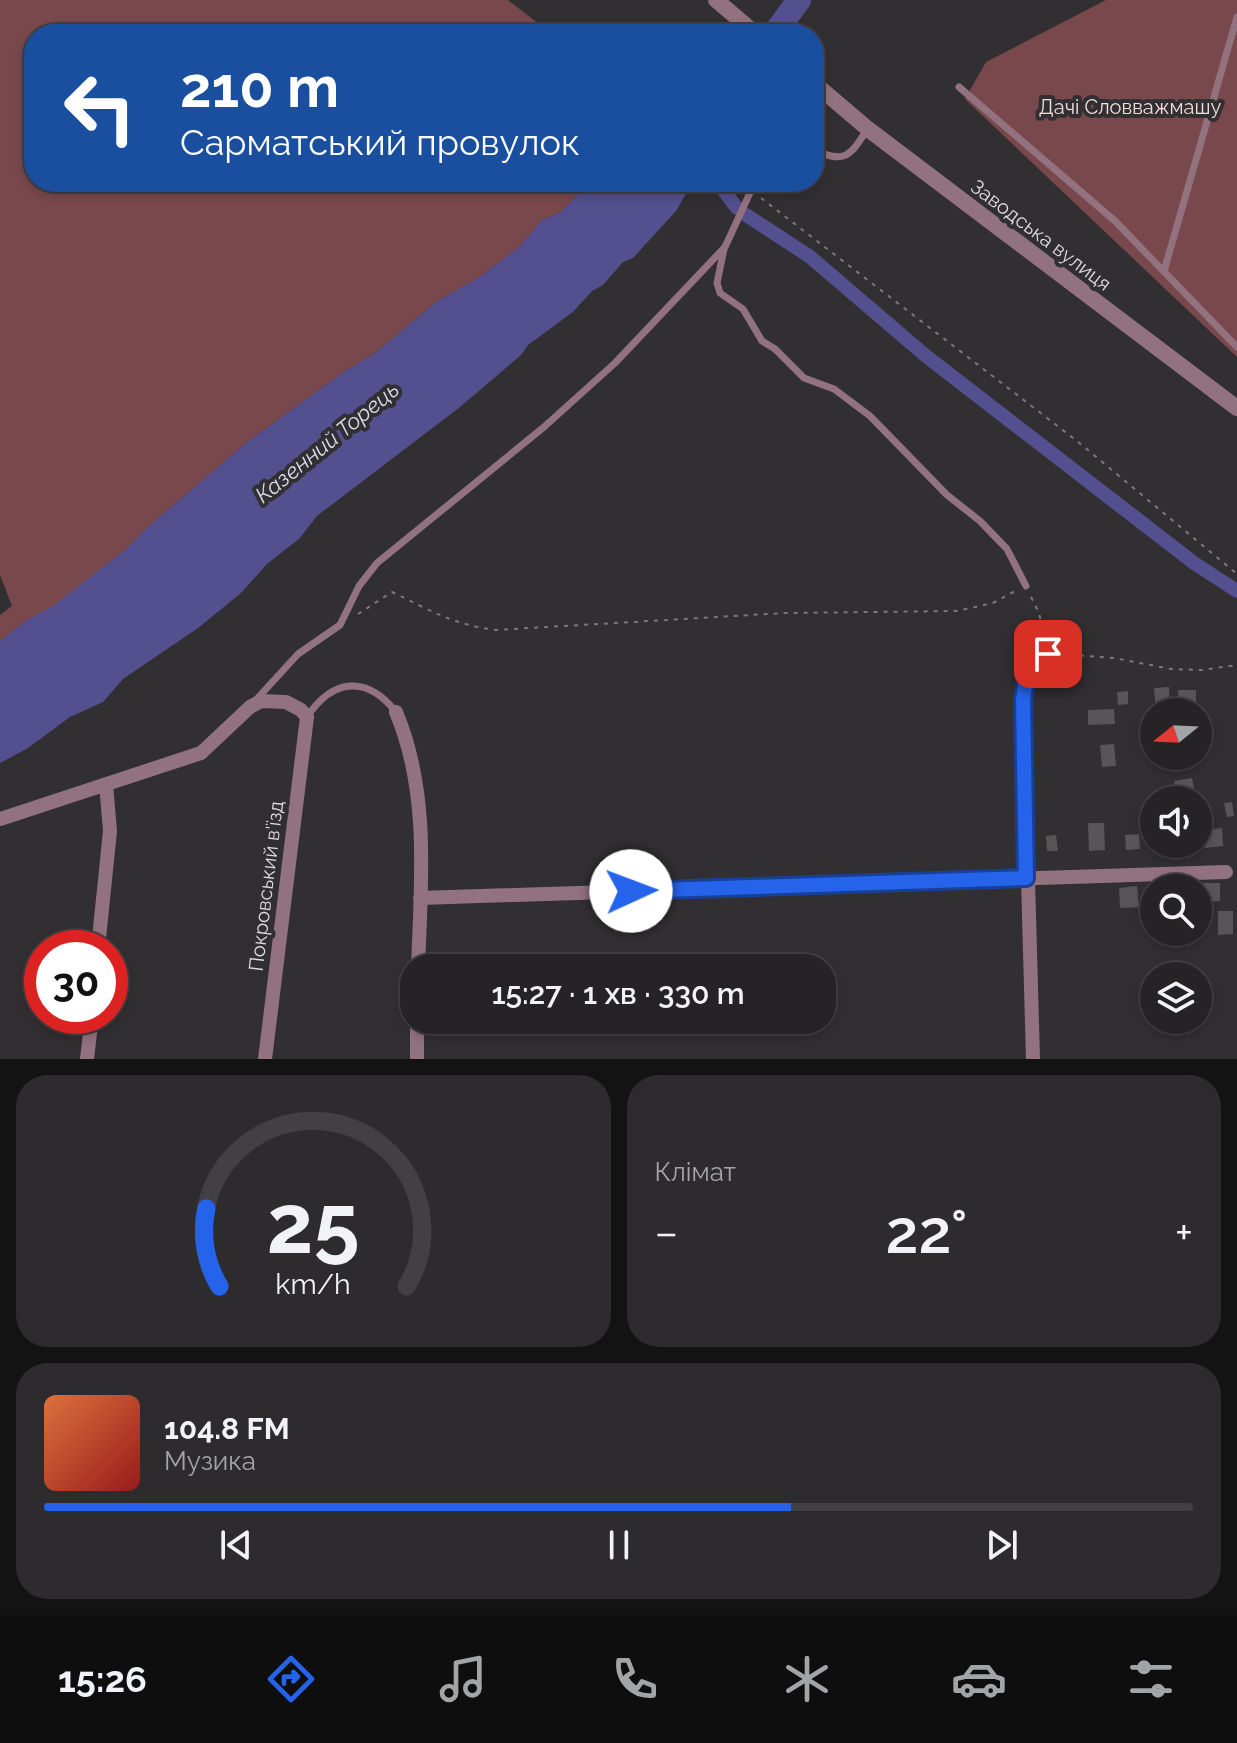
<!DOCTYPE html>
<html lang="uk">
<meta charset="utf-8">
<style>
:root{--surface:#252325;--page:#2d2b2d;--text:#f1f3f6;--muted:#a3a4a7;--line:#424042;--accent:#2563eb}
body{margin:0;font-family:Raleway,sans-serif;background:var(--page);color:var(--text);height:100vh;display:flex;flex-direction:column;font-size:30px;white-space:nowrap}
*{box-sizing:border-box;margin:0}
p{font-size:26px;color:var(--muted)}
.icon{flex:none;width:44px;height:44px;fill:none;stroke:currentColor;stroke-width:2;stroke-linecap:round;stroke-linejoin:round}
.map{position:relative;height:1059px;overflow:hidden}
.side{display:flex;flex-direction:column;gap:16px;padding:16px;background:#141314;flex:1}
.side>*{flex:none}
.banner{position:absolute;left:24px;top:24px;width:800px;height:168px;border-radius:32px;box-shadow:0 4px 12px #0003,0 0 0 2px var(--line);background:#1a4fa0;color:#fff;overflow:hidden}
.needle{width:52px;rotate:252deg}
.controls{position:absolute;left:1140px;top:698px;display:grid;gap:16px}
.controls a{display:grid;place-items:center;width:72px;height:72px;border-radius:50%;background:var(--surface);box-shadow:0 4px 12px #0003,0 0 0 2px var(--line);font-size:40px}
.speed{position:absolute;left:24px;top:930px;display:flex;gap:16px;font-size:40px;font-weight:700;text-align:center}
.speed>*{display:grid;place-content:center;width:104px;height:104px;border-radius:50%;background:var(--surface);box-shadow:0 4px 12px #0003,0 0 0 2px var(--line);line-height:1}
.speed .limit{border:12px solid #d22;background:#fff;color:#111}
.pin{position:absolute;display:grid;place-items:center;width:68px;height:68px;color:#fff;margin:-34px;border-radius:16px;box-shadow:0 4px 12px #0006}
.me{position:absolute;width:88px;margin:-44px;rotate:88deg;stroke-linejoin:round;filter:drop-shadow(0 0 6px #0008)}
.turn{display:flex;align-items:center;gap:28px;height:168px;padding:0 24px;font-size:36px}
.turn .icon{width:104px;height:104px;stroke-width:2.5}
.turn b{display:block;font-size:56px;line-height:68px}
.big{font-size:60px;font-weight:600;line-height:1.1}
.side .widget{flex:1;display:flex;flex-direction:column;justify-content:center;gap:12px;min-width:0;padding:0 28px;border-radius:32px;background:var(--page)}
.side .dial{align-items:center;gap:0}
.dial svg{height:208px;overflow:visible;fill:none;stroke:var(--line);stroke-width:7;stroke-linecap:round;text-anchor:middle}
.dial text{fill:var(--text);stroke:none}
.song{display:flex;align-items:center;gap:24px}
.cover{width:96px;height:96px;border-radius:12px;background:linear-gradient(135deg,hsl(20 70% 55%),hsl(0 70% 35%))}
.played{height:8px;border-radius:4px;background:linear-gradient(90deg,var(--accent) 65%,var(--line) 65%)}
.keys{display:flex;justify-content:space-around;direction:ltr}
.heat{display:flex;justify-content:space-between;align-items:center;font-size:44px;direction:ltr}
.side .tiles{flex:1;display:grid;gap:16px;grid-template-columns:1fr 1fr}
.widget:last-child{grid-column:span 2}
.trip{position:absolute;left:400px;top:954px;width:436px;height:80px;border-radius:32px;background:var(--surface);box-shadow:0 4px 12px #0003,0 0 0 2px var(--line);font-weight:600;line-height:80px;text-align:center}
.dock{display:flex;height:128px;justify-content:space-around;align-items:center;background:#0f0e0f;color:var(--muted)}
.dock .icon{width:56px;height:56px}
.dock .selected{color:var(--accent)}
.dock b{font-size:36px;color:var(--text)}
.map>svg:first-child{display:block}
.green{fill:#78484c}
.water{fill:#54508f}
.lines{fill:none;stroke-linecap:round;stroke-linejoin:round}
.canal{stroke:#54508f;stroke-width:14}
.river{stroke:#54508f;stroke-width:24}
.building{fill:#575558}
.path{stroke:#7b797b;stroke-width:2;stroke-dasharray:4 6;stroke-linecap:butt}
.service{stroke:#93727f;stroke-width:7}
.minor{stroke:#93727f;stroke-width:14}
.tertiary{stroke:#93727f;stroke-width:16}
.route-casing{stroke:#184099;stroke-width:20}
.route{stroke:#2563eb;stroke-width:14}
.labels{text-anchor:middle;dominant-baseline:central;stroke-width:8;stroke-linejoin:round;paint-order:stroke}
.park-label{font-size:20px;fill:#f3dcdc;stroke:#312f31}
.street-label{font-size:20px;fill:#dddbdd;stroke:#312f31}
.water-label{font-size:22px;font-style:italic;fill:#dbdbef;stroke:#312f31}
</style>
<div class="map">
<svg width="1237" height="1059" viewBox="0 0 1237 1059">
<rect width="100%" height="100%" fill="#312f31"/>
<path class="green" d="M0,0H508L552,34H34V182H590L561,212L542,220L520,246L481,276L436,302L375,353L345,371L246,443L149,526L126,549L53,607L27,620L0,641V615L12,606L0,575Z
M1106,0H1237V357L965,99L986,62Z"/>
<path class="water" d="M590,182H693L676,211L633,258L623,262L603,285L592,291L573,312L528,345L521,355L460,407L317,516L299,539L267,564L241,593L198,628L123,679L103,702L70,717L28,748L0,763V641L27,620L53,606L126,549L149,526L246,443L345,371L375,353L436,302L481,276L520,246L542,220L561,212Z"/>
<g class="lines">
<path class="canal" d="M717,182L737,208
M746,215L809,256L926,356L1194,563L1237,591"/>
<path class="river" d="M774,34L799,0"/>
</g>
<path class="building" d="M1169,687L1170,709L1156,710L1154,688Z
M1178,690H1196V712H1179Z
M1128,691V704L1118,705L1117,692Z
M1114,709L1115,724L1088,725V710Z
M1114,744L1116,766L1102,767L1100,745Z
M1192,778L1196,799L1177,800L1174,781Z
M1232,802L1234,816L1227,817L1224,803Z
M1088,823H1104L1105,850L1089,851Z
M1222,828L1223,846L1205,848L1204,830Z
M1139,834L1140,849L1126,850L1125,835Z
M1056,835L1058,851H1047L1046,836Z
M1166,844H1184V849L1166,850Z
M1188,883V888H1171V885Z
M1203,883H1220V901L1203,902Z
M1137,886L1139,907L1120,908L1119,888Z
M1218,911H1233V934L1218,935Z"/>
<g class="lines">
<path class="path" d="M761,198L1077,441L1237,574
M1031,597L1039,613L1045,640
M358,614L392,592C432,611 451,624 496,630L785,613L957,611L993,603L1017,590
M1060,654L1114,658L1171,669L1202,670L1237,665"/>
<path class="service" d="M959,87L1115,221L1237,347
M814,150C845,164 850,156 867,130
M724,249L717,283L720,293L743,309L762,341L775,349L804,378L834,389L870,416L947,495L980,521L1007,549L1026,586
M1164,271L1237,17
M255,701L298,654L340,625L359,586L377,563L544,427L615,363L725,247L755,182
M307,717C333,678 367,675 396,712"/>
<path class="minor" d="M396,712C430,793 421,882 418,968
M0,819L201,753L250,707L261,701L286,702L301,710L307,717L265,1059
M420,898L1226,872
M98,948L110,831L106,784
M417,1020V1059
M87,1059L92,1016
M1033,1059L1023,700L1028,669L1048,654"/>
<path class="tertiary" d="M716,0L756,34
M814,83L868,129L1237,408"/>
</g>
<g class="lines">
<defs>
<path id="route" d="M631,891L1026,878L1023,700L1028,669L1048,654"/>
</defs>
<use href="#route" class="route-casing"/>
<use href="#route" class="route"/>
</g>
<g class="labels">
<g class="park-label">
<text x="1130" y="107">Дачі Словважмашу</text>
</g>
<g class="street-label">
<text transform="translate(1041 235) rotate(37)">Заводська вулиця</text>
<text transform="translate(266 886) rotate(-83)">Покровський в'їзд</text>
</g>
<g class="water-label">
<text transform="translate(327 442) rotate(-39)">Казенний Торець</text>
</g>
</g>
</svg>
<div class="controls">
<a><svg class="needle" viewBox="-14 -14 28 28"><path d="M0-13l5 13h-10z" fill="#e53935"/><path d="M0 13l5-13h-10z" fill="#a3a4a7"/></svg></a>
<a><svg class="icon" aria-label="sound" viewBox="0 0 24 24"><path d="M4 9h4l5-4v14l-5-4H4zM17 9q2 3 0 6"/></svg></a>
<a><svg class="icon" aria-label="search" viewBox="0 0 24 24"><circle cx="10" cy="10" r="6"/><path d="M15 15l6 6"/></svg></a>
<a><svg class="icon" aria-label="layers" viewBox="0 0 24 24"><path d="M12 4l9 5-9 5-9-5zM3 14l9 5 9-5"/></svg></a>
</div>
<div class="speed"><div class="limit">30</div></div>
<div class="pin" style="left:1048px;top:654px;background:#d93025"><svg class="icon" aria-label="arrive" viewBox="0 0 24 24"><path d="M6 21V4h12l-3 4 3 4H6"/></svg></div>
<svg class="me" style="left:631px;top:891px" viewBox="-20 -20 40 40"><circle r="19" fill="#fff"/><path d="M0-13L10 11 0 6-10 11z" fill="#2563eb"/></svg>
<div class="trip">15:27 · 1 хв · 330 m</div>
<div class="banner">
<div class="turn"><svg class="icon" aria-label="left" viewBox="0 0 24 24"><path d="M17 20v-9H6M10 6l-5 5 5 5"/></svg><div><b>210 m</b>Сарматський провулок</div></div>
</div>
</div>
<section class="side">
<div class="tiles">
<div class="widget dial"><svg viewBox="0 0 100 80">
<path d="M14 69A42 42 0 1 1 86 69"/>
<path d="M14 69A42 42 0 0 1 9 39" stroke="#2563eb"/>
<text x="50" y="56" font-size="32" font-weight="700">25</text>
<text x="50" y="72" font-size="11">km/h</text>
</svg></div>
<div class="widget"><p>Клімат</p>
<div class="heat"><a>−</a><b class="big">22°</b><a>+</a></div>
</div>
<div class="widget">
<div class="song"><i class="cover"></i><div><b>104.8 FM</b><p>Музика</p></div></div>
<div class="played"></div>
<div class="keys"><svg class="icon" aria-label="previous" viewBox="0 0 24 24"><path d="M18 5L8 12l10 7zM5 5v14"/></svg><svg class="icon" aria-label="pause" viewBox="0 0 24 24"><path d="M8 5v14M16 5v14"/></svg><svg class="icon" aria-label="next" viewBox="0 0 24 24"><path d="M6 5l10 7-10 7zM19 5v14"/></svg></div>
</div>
</div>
</section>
<nav class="dock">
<b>15:26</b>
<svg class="icon selected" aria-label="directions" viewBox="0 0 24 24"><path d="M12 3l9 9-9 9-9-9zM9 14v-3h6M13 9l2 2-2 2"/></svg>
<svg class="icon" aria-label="music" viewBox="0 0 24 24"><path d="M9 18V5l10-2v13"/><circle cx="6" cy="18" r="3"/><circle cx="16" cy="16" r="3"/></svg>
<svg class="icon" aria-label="phone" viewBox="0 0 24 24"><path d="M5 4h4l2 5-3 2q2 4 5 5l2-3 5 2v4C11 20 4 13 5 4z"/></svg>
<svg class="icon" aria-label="climate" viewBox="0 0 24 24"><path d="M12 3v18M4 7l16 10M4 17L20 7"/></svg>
<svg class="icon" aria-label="car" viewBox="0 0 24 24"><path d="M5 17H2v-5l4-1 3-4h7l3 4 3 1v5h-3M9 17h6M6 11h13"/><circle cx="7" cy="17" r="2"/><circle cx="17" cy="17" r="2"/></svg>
<svg class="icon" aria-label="filters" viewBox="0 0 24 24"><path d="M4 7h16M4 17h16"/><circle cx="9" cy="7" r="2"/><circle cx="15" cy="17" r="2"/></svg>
</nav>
